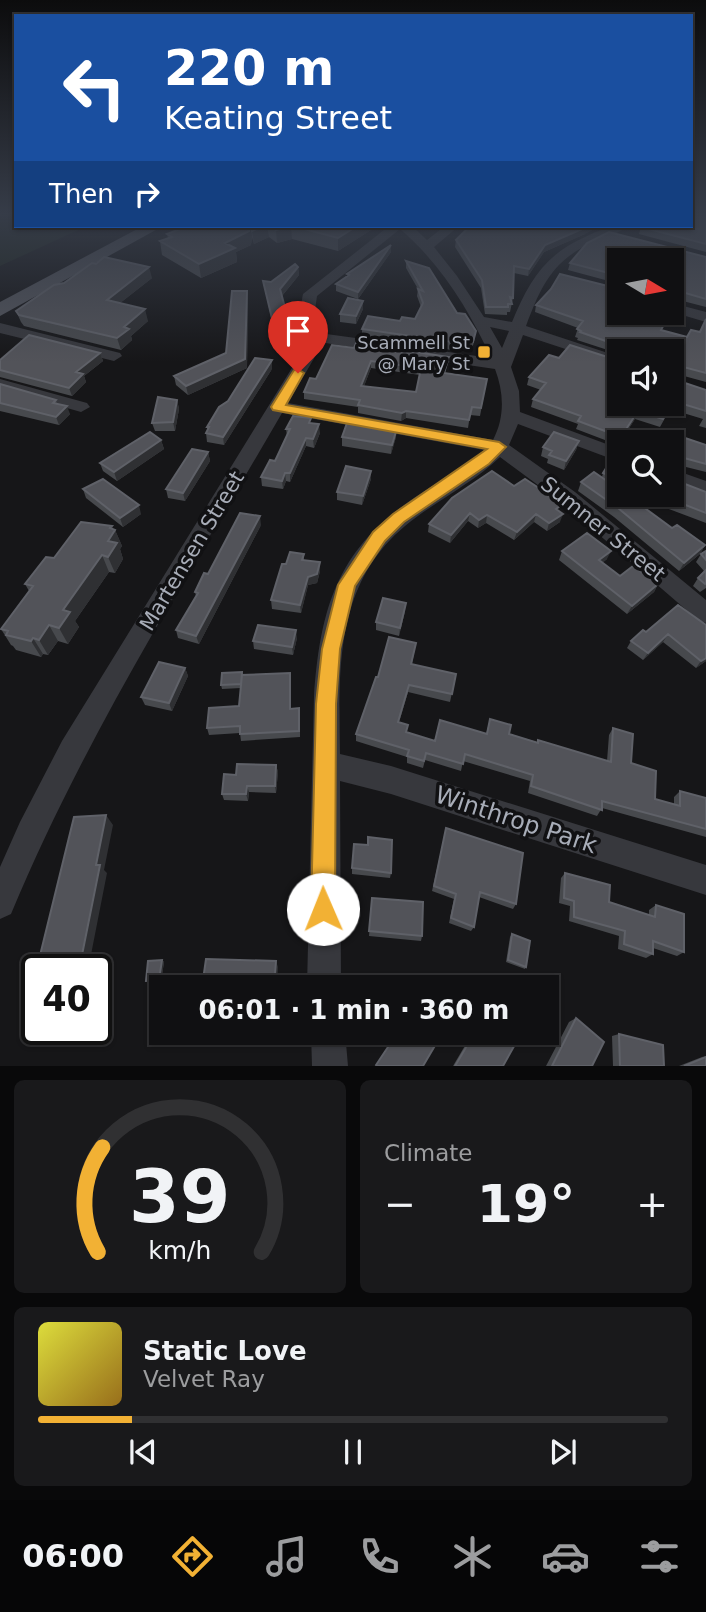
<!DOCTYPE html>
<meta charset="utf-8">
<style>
:root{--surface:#101012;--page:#19191b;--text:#f1f3f6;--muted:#9c9d9f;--line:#303032;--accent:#f2b134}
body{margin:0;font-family:"DejaVu Sans",sans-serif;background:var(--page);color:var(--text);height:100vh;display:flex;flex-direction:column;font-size:26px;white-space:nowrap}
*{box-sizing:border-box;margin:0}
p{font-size:23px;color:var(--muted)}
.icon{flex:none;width:38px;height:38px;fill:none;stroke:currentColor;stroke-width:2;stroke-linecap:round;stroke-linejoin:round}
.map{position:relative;height:1066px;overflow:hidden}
.sheet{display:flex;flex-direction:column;gap:14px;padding:14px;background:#09090a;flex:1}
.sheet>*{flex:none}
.top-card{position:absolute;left:14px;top:14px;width:679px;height:214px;border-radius:0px;box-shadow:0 2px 5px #0004,0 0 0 2px var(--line);background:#1a4fa0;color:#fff;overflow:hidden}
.needle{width:46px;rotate:100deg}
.fabs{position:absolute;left:607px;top:248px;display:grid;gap:14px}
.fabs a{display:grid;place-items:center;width:77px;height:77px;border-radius:0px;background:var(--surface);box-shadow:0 2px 5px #0004,0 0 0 2px var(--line);font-size:35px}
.speed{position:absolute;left:21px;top:954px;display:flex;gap:14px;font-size:35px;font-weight:700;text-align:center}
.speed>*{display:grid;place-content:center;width:91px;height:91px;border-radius:50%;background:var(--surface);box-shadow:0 2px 5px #0004,0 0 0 2px var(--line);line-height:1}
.speed .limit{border:4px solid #111;border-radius:10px;background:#fff;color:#111}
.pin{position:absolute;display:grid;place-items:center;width:60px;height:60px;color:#fff;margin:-72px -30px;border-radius:50% 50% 50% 0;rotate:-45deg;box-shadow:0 0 7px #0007}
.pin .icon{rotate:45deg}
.me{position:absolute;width:77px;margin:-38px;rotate:359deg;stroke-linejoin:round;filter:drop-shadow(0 0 5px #0008)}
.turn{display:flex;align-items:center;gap:24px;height:147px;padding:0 35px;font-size:32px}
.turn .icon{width:91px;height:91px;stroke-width:2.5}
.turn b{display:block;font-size:49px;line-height:60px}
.then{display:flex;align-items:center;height:66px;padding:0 35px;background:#0003;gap:14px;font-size:26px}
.big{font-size:52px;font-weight:700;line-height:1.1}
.sheet .card{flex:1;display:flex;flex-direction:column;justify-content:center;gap:10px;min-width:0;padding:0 24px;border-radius:10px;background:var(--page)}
.sheet .dial{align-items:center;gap:0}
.dial svg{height:182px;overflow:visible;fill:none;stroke:var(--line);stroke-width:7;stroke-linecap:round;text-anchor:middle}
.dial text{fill:var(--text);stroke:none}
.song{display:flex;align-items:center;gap:21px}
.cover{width:84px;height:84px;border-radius:10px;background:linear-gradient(135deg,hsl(60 70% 55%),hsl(40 70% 35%))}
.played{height:7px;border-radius:4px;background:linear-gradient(90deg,var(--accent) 15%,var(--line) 15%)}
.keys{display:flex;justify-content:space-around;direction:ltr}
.heat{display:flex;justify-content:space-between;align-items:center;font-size:38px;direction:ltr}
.sheet .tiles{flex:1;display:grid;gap:14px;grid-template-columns:1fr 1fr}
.card:last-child{grid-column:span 2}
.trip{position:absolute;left:149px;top:975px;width:410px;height:70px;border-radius:0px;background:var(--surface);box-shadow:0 2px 5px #0004,0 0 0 2px var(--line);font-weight:700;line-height:70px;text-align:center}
.tabs{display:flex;height:112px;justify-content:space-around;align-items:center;background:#060607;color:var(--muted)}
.tabs .icon{width:49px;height:49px}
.tabs .active{color:var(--accent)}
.tabs b{font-size:32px;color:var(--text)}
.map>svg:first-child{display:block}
.green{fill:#1e261f}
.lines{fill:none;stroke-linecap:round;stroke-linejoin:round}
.minor{fill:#37383d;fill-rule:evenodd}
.major{fill:#53555c;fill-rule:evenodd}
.wall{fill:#47494d;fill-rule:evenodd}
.shaded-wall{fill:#2f3033}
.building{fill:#525359;stroke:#5f6168;stroke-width:2;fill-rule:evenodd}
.route{fill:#f2b134;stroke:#9d7322;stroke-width:2}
.poi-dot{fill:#f2b134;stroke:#111113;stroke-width:2.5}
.labels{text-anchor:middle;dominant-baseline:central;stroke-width:7;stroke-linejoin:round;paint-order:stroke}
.far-poi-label{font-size:18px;fill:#a8adb8;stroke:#111113;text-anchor:end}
.street-label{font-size:21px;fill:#a8adb8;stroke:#111113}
.near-street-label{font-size:24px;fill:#a8adb8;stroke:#111113}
</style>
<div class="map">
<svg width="706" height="1066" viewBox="0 0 706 1066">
<rect width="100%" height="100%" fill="#161618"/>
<path class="green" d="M0,213H16V226H87L0,266Z"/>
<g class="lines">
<path class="minor" d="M389,226H412L427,240L445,226H459L434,247L457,276L484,317L512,322C528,283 545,254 585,237C599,230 611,226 627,226C619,234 604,238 593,242C552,261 541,286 526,326L620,357V367L523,335L511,367L519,391L520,412L620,449V462L518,424L509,445L575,492L706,600V623L698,620L561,502L500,457C472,484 435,501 405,526C334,585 339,670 340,754L391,766L706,865V895L391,794L340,781L341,987H307L314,696C320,614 335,555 404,505C430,486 460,471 484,450L282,413C187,577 84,738 11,914L0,919V867L20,822L62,741L300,355C307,334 298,315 303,294ZM400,229C440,263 470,311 491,358L420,348L412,353L420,358L495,369C504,393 505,417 493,440L288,403L316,355L319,342L385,352L393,347L385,342L319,333L315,310L317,296ZM490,327L509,331L502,348Z
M672,303L706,312V322L672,312Z
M0,323L120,353L122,356L114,361L0,333Z
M0,379L87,403L90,407L81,412L0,389Z
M672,469L706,481V496L672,483Z
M311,1032H345L348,1066H312Z"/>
<path class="major" d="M143,226H163L0,316V302Z"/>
</g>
<path class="wall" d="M706,213V252L639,234L641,227L691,226Z
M176,226H371V230L338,251L292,239L277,243L269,237L254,244L252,237L251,245L236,252L237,262L201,278L162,255L160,241L168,238L167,234L183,228Z
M585,234L544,252L528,276L514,273L513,298L510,312H507V315L485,314L481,288L455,247L456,240Z
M391,245V252L358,299L336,291V284L347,276V274Z
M706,257V307L679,300L674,301V307L672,312V261H620V284L568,270L570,263Z
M406,261L457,313L475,338L472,349L452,346V350L362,337V329L415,319L421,307L417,296L418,289L406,268Z
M298,267L299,275L282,296L292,338L276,340L263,281L271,282Z
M152,278L120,303L148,321L131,336L132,340L121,350L24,326L21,322L16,311L64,283Z
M248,299L247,368L188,395L176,385L174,376L226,353Z
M363,301V309L356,324L340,322V314Z
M536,305L662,330L687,337L700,332L706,319V382L673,373V379L706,390V428L699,426L703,419L670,409L660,427L635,419L618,445L576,429L578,424L531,407L533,399L541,390L527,385L529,377L620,404H672V352H620V354L577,340L578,338L575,337L578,328L535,312Z
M354,348L449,357L445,373L487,379L480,416L470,415L468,428L406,418L401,421L358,413V407L304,399V392L316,379ZM371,368L420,375L416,392L364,386Z
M100,353L103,361L84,376L86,382L72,396L0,377V360Z
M272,369L224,445L207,442L206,433L207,431V427Z
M0,384L56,400L57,404L70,414L59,425L0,411Z
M177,400L179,409L175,431H155L152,423Z
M311,423L320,433L314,448L306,446L290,482L286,481L283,489L262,486L261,477L275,461L287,436L286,429Z
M342,437H396L391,454L342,446Z
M685,438L706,445V472L674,464Z
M161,440L164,449L117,481L103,471L100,463Z
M579,441L576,450L564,470L547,463L548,459L541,456L543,447Z
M208,452L210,461L185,501L168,498L166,489Z
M620,459L619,489L672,528L705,545L700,554L679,571L614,517L578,491L581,482L602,477L603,473Z
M371,471V479L362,505L337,500V492Z
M514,486L560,512V522L547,531L534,522L514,540L486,523L478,528L468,521L450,543L428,532L429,524Z
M83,489L141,514L123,527L86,498Z
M706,492V523L653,503L657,495H672Z
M261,525L199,644L178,638L176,630L196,596L195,592L208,574Z
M112,526L113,529L115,530L122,546L120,549L123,559L115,573L109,572L75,621L79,627L68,644L58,641L48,655L43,654L41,657L16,650L13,646L11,645L1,629L29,591L25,584L54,558Z
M562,551L607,559L602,563L620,576L658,584L654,592L627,614L559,560Z
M706,551V588L700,592L693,586L698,578L704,571L696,562L701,554Z
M304,554V560L320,571L317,583L308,585L301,613L272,609L271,600L286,564Z
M405,611L399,636L376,630V622Z
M706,625V661L696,668L663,642L643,660L627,648L631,641L646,632Z
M297,638L293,655L254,649L253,641Z
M416,643L412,664L456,674L450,702L408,692L399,722L407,732L435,741L486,734L490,719L509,734L537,742L538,740L607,761L609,735L613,728L631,763L655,799L674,805V797L680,791L706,798V837L602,808L597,816L528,793L530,781L463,761L461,771L425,760L423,768L407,763V757L356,741V734L378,677Z
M185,668L188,676L172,711L145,705L141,697Z
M242,672L243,675L291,680V709L300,715V737L241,741L240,733L209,735L207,728L239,706L241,688L222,689L221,685Z
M276,765L278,772L276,793L249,792L248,801L224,800L222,794L236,775Z
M446,828L516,904L513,909L479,897L474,927L471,931L449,923L454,899L432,891Z
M352,868L391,873L390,878L352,874Z
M565,873L609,902L649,915V910L656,905L684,952L677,956L653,948V954L646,958L618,949L619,936L569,921L570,906L559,903L561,878Z
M372,898L422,936L421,941L369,936Z
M512,934L526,967L525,969L506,962L510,937Z
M162,960L164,962L161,982L148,983L146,981Z
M576,1018L592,1066H546L569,1022Z
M473,1032H522L503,1066H453Z
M619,1034L664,1066H613L612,1036Z
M706,1056V1066H679L702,1057Z"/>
<path class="shaded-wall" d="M251,226L252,237L251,245L236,252L237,262L201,278L199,264L225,243Z
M263,226H267L269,237L254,244L252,231Z
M291,226L292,239L277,243L276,230Z
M357,226H371V230L338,251V238Z
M589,226H600L585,234L544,252L528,276L529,269L545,245Z
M391,245V252L358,299V292Z
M149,267L152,278L110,311L107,300Z
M298,267L299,275L281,297L280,289Z
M247,291L248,299L247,368L188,395L186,386L245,359Z
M363,301V309L356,324V316Z
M145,309L148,321L131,336L132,340L121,350L117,338L124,327Z
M291,330L292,338L276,340L275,331Z
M100,353L103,361L84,376L86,382L72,396L69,388L76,372Z
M272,360V369L224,445L223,437Z
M371,361V368L361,394V386Z
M177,400L179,409L175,431L173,422Z
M67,406L70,414L59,425L56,417Z
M406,411V418L401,421L402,413Z
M638,411L635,419L618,445L621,437Z
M319,424L320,433L314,448L313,439Z
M397,428L396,437L391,454L392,445Z
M306,438V446L290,482V473Z
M161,440L164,449L117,481L114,472Z
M579,441L576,450L564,470L566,461Z
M208,452L210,461L185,501L183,493Z
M371,471V479L362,505L363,496Z
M285,473L286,481L283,489L282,481Z
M139,505L141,514L123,527L120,518Z
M470,513L468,521L450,543L451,535Z
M536,514L534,522L514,540L517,532Z
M563,514L560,522L547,531L549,523Z
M487,515L486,523L478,528L479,520Z
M260,516L261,525L199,644L196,636Z
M112,526L114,531L115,530L122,546L120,549L123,559L115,573L108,557V541L110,528Z
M705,545L700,554L679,571L684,563Z
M611,551L607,559L595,569L599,560Z
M102,555L109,572L75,621L79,627L68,644L59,628L63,610Z
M320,562V571L317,583L308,585L301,613L300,605L308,577Z
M658,584L654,592L627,614L632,606Z
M406,603L405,611L399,636L400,628Z
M49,625L58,641L48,655L39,640Z
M296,630L297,638L293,655L292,647Z
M668,634L663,642L643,660L648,653Z
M33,638L43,654L41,657L31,641Z
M706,658V661L696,668L701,661Z
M185,668L188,676L172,711L169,703Z
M409,685L408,692L397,729L398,722Z
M276,765L278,772L276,793L275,786Z
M247,786L249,792L248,801L246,794Z
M106,815L113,825L104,870L107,873L88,970H79L96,865Z
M162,960L164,962L161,982L159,980Z
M276,961L278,967L277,987H274Z"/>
<path class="building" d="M691,213H706V244L641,227L691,226Z
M188,226H250L249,231L225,243L235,248L199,264L160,241L172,237L167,234Z
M251,226H263L252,231Z
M270,226H290L276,230Z
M293,226H357L338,238Z
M470,226H589L545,245L529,269L514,266L513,298L510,297L512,304H508V307H486L482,280L456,240Z
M609,232L706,257V299L682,292L673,293L674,307L672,310V261H620V276L570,263L587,243Z
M391,245L358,292L336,284L349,275L347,274Z
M104,257L149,267L107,300L145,309L124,327L129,329L117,338L19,315L16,311L54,285L64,283L92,263L96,264Z
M406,261L429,268L457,313L465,314L476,331L473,342L453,339L452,342L362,329L368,316L400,321L402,317L415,319L423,303L418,289L423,291Z
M295,264L298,267L280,289L291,330L275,331L263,281L271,282Z
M560,274L620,289V313H670L661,330L687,337L691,330L700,332L706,319V373L676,365L673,367V379L706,390V411L673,401L672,403V352H624L623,347L580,332L581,331L577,329L583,321L536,305L551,289Z
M232,291H247L245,359L186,386L174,376L226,353Z
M348,298L363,301L356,316L340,314Z
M29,335L100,353L76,372L83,374L69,388L0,370V360Z
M356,343L449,357L444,373L487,379L481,408L472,407L469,420L406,411L402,413L358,405L360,400L304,392L310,378L316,379L332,345L354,348ZM371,361L421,368L416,392L361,386Z
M570,345L620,361V404H671L663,419L638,411L621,437L578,421L581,416L533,399L546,383L529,377L549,355L559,358Z
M255,358L272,360L223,437L206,433L209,427H207L219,407L228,401Z
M0,384L56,400L53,403L67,406L56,417L0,403Z
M158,397L177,400L173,422L152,423Z
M293,416L311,418L309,423L319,424L313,439L306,438L290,473H285L282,481L261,477L270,460L275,461L290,429H286Z
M352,420L397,428L392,445L342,437L347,423L350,424Z
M150,432L161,440L114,472L100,463Z
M554,432L579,441L566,461L549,455L552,451L543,447Z
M685,438L706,445V464L677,456Z
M192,449L208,452L183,493L166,489Z
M613,457L620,459V480L603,473Z
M346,466L371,471L363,496L337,492Z
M492,471L514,486L525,479L563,504L556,509L563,514L549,523L536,514L517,532L487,515L479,520L470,513L451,535L429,524L452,498Z
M594,472L620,490V495H627L672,528L677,525L705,545L684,563L618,508L581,482Z
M103,479L139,505L120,518L83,489Z
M672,479L706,492V513L660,495H672Z
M240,513L260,516L196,636L176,630L198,593L195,592L204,573L208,574Z
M81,522L112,526L110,528L115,530L108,541L117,543L108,557L102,555L63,610L70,612L59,628L49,625L39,640L33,638L31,641L6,635L8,631L1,629L33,586L25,584L46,557L54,558Z
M587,533L611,551L599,560L620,576L633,566L658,584L632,606L562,551Z
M706,551V560L701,554Z
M290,552L304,554L302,560L320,562L317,574L308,577L300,605L271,600L282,564H286Z
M706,570V583L705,584L698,578Z
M383,598L406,603L400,628L376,622Z
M678,605L706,625V658L701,661L668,634L648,653L631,641L643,630L646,632Z
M258,625L296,630L292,647L253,641Z
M389,637L416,643L411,664L456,674L452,694L409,685L398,722L408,725L406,732L435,741L440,720L487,734L490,719L511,725L509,734L538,743V740L611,762L613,728L633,734L631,763L656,771L655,799L680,806V791L706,798V829L602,801V810L531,786L533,775L465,754L463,764L426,753L424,761L407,756L409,750L356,734L376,677H378Z
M159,662L185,668L169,703L141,697Z
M242,672L241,684L221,685L222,673Z
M290,673V709L299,708V731L240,734V726L207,728L209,708L239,706L242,675Z
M237,764L276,765L275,786H247L246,794H222L224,774L236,775Z
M106,815L96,865H100L79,970H37V984H33L74,817Z
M446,828L523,853L516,904L480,892L474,927L451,918L456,894L434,886Z
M368,837L392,840L391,873L352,868L354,844L368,845Z
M565,873L610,885L609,902L655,917L656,905L684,914V952L653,941V954L624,944L625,931L574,917V901L564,898Z
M372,898L423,902L422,936L369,931Z
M512,934L530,941L526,967L508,960Z
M206,959L276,961L274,987H202Z
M162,960L159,980L146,981L148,961Z
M431,981L438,987H427Z
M576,1018L604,1042L592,1066H552Z
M398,1032H443L423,1066H377L376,1065Z
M475,1032H522L503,1066H455Z
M619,1034L663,1045L664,1066H620Z
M706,1057V1066H684Z"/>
<linearGradient id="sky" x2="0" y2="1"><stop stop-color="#0c0c0d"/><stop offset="0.59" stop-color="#363c48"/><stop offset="1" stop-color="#363c48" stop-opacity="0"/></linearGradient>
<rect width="706" height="362" fill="url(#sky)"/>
<path class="route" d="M298,369L304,373L286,405L499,442L506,447L489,464L404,522L385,541L355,586L340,649L336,704L335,909L332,917L323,921L315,917L311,909L316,704L322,649L338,585L373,532L393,514L487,449L273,410L271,407L294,370Z"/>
<rect class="poi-dot" x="477" y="345" width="14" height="14" rx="3.5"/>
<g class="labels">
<g class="far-poi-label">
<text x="470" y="342">Scammell St<tspan x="470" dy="21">@ Mary St</tspan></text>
</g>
<g class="street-label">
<text transform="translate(603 529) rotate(39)">Sumner Street</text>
<text transform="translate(192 551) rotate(-59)">Martensen Street</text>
</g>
<g class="near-street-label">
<text transform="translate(516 820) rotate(18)">Winthrop Park</text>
</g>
</g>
</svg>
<div class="fabs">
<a><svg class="needle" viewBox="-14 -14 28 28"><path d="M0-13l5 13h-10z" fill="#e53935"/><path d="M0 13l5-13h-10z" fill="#9c9d9f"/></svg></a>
<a><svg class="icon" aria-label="sound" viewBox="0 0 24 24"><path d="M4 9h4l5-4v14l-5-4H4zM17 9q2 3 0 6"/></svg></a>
<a><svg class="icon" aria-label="search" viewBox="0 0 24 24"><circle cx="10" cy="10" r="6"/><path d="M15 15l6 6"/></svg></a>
</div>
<div class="speed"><div class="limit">40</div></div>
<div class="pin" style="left:298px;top:373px;background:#d93025"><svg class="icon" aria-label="arrive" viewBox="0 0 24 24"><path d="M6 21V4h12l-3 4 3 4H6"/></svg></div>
<svg class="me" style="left:323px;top:909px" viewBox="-20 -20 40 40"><circle r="19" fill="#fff"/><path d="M0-13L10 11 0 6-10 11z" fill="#f2b134"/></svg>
<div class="trip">06:01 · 1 min · 360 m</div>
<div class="top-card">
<div class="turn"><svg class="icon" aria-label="left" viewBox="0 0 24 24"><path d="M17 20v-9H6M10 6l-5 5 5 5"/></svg><div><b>220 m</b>Keating Street</div></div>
<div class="then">Then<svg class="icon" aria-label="right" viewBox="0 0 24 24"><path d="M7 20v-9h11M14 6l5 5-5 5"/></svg></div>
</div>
</div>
<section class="sheet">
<div class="tiles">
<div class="card dial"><svg viewBox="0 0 100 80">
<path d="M14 69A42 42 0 1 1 86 69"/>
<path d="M14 69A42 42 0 0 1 16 23" stroke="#f2b134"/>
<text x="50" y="56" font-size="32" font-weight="700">39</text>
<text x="50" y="72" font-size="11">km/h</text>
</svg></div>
<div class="card"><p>Climate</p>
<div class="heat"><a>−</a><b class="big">19°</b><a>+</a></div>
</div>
<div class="card">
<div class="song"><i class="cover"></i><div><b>Static Love</b><p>Velvet Ray</p></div></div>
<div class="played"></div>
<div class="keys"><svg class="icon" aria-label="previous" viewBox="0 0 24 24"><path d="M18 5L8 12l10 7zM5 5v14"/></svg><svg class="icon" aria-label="pause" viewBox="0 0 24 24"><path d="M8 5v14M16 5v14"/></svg><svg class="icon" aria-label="next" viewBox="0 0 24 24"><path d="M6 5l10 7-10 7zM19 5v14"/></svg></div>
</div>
</div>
</section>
<nav class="tabs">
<b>06:00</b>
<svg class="icon active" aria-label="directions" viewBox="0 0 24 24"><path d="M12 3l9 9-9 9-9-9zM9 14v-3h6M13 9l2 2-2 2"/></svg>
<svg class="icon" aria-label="music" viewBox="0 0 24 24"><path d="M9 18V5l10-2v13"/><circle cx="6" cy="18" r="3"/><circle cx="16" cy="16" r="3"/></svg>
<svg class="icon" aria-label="phone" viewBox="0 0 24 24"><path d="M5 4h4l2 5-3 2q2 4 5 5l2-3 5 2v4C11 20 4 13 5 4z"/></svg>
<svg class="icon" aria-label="climate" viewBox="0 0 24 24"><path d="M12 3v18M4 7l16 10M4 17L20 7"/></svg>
<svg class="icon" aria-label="car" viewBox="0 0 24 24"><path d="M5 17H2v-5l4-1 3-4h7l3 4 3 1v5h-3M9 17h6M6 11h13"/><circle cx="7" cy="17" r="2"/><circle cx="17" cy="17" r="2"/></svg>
<svg class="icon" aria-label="filters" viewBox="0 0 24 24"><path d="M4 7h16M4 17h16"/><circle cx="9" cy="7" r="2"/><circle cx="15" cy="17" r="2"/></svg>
</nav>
